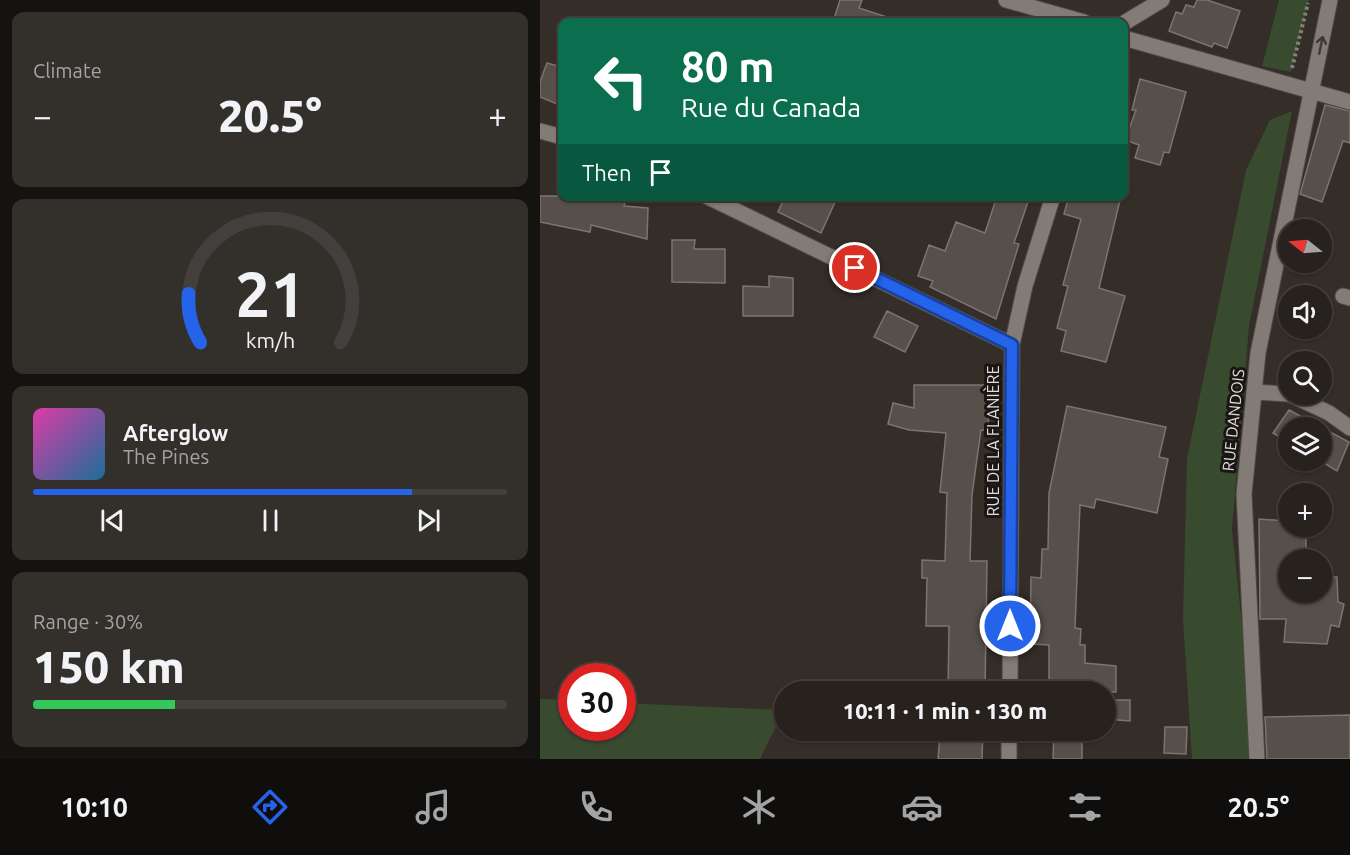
<!DOCTYPE html>
<meta charset="utf-8">
<style>
:root{--surface:#27221e;--page:#332f2b;--text:#f1f3f6;--muted:#a4a4a4;--line:#433f3c;--accent:#2563eb}
body{margin:0;font-family:Ubuntu,sans-serif;background:var(--page);color:var(--text);height:100vh;display:flex;flex-direction:column;font-size:22px;white-space:nowrap}
*{box-sizing:border-box;margin:0}
p{font-size:20px;color:var(--muted)}
.icon{flex:none;width:33px;height:33px;fill:none;stroke:currentColor;stroke-width:2;stroke-linecap:round;stroke-linejoin:round}
.map{position:relative;flex:1;overflow:hidden}
.panel{display:flex;flex-direction:column;gap:12px;padding:12px;background:#151310;width:540px}
.panel>*{flex:none}
.top-card{position:absolute;left:18px;top:18px;width:570px;height:183px;border-radius:12px;box-shadow:0 2px 4px #0004,0 0 0 2px var(--line);background:#0b6e4f;color:#fff;overflow:hidden}
.needle{width:39px;rotate:287deg}
.tools{position:absolute;left:738px;top:219px;display:grid;gap:12px}
.tools a{display:grid;place-items:center;width:54px;height:54px;border-radius:50%;background:var(--surface);box-shadow:0 2px 4px #0004,0 0 0 2px var(--line);font-size:30px}
.speed{position:absolute;left:18px;top:663px;display:flex;gap:12px;font-size:30px;font-weight:700;text-align:center}
.speed>*{display:grid;place-content:center;width:78px;height:78px;border-radius:50%;background:var(--surface);box-shadow:0 2px 4px #0004,0 0 0 2px var(--line);line-height:1}
.speed .limit{border:9px solid #d22;background:#fff;color:#111}
.pin{position:absolute;display:grid;place-items:center;width:51px;height:51px;color:#fff;margin:-26px;border:3px solid #fff;border-radius:50%;box-shadow:0 2px 6px #0007}
.me{position:absolute;width:66px;margin:-33px;rotate:0deg;stroke-linejoin:round;filter:drop-shadow(0 0 4px #0008)}
.turn{display:flex;align-items:center;gap:21px;height:126px;padding:0 24px;font-size:27px}
.turn .icon{width:78px;height:78px;stroke-width:2.5}
.turn b{display:block;font-size:42px;line-height:51px}
.then{display:flex;align-items:center;height:57px;padding:0 24px;background:#0003;gap:12px;font-size:22px}
.big{font-size:45px;font-weight:800;line-height:1.1}
.panel .widget{flex:1;display:flex;flex-direction:column;justify-content:center;gap:9px;min-width:0;padding:0 21px;border-radius:12px;background:var(--page)}
.panel .dial{align-items:center;gap:0}
.dial svg{height:156px;overflow:visible;fill:none;stroke:var(--line);stroke-width:7;stroke-linecap:round;text-anchor:middle}
.dial text{fill:var(--text);stroke:none}
.song{display:flex;align-items:center;gap:18px}
.cover{width:72px;height:72px;border-radius:9px;background:linear-gradient(135deg,hsl(320 70% 55%),hsl(200 70% 35%))}
.played{height:6px;border-radius:3px;background:linear-gradient(90deg,var(--accent) 80%,var(--line) 80%)}
.keys{display:flex;justify-content:space-around;direction:ltr}
.heat{display:flex;justify-content:space-between;align-items:center;font-size:33px;direction:ltr}
.charge{height:9px;border-radius:4px;background:linear-gradient(90deg,#34c759 30%,var(--line) 0)}
.trip{position:absolute;left:234px;top:681px;width:342px;height:60px;border-radius:30px;background:var(--surface);box-shadow:0 2px 4px #0004,0 0 0 2px var(--line);font-weight:800;line-height:60px;text-align:center}
.tabs{display:flex;height:96px;justify-content:space-around;align-items:center;background:#100e0c;color:var(--muted)}
.tabs .icon{width:42px;height:42px}
.tabs .current{color:var(--accent)}
.tabs b{font-size:27px;color:var(--text)}
main{display:flex;flex:1;min-height:0}
.map>svg:first-child{display:block}
.green{fill:#394b2f}
.building{fill:#57504a;stroke:#7c746d;stroke-width:1.5}
.lines{fill:none;stroke-linecap:round;stroke-linejoin:round}
.minor-casing{stroke:#4f4a45;stroke-width:17}
.path{stroke:#857f7b;stroke-width:4;stroke-dasharray:3 3;stroke-linecap:butt}
.minor{stroke:#837b75;stroke-width:15}
.oneway{stroke:#3e3936}
.route-casing{stroke:#184099;stroke-width:15}
.route{stroke:#2563eb;stroke-width:10}
.labels{text-anchor:middle;dominant-baseline:central;stroke-width:6;stroke-linejoin:round;paint-order:stroke}
.street-label{font-size:16px;fill:#e2ddda;stroke:#191614}
</style>
<main>
<section class="panel">
<div class="widget"><p>Climate</p>
<div class="heat"><a>−</a><b class="big">20.5°</b><a>+</a></div>
</div>
<div class="widget dial"><svg viewBox="0 0 100 80">
<path d="M14 69A42 42 0 1 1 86 69"/>
<path d="M14 69A42 42 0 0 1 8 44" stroke="#2563eb"/>
<text x="50" y="56" font-size="32" font-weight="700">21</text>
<text x="50" y="72" font-size="11">km/h</text>
</svg></div>
<div class="widget">
<div class="song"><i class="cover"></i><div><b>Afterglow</b><p>The Pines</p></div></div>
<div class="played"></div>
<div class="keys"><svg class="icon" aria-label="previous" viewBox="0 0 24 24"><path d="M18 5L8 12l10 7zM5 5v14"/></svg><svg class="icon" aria-label="pause" viewBox="0 0 24 24"><path d="M8 5v14M16 5v14"/></svg><svg class="icon" aria-label="next" viewBox="0 0 24 24"><path d="M6 5l10 7-10 7zM19 5v14"/></svg></div>
</div>
<div class="widget"><p>Range · 30%</p><b class="big">150 km</b><div class="charge"></div></div>
</section>
<div class="map">
<svg width="810" height="759" viewBox="0 0 810 759">
<rect width="100%" height="100%" fill="#342d28"/>
<path class="green" d="M739,0H769L751,72L722,66Z
M752,111L709,326L692,529L707,673L711,759H652L643,619L647,459L706,170L730,120Z
M0,699L31,700L32,728H82L83,703L244,710L220,759H0Z"/>
<path class="building" d="M300,0H322L319,8L353,19V22H293Z
M657,0H667L700,11L687,48L674,43L672,47L629,31L636,12L642,14L646,5L654,7Z
M7,63L22,67V106L0,97V82Z
M600,79L646,92L629,153L624,152L620,165L595,158L599,145L585,140L596,110H592Z
M785,105L810,111V143L803,141L782,202L760,194Z
M0,196H87L84,206L108,208L107,239L51,225L50,232L0,222Z
M245,196H282L295,202L281,233L238,212Z
M457,196H490L474,243L479,244L456,319L390,287L393,281L378,276L389,245L405,251L416,222L445,233Z
M529,196H581L559,288L585,296L566,362L521,351L526,331L517,328L528,286L523,285L541,219L524,214Z
M132,240H155L154,249H185V283L132,282Z
M229,276L253,278V316H203V286L229,287Z
M347,311L378,326L365,352L334,337Z
M374,385H450L448,430H441L432,495L430,561H447L445,692H408L409,626H386L387,578H382V560L405,561L407,493L400,492L406,433L369,430L348,424L353,403L374,408Z
M527,406L626,427L619,457L628,459L617,513L556,499L554,508L540,505L535,628L541,629L540,645H545V663L576,666V692L509,691V645L490,644L491,577L501,578L502,549H508L509,493Z
M749,410L809,442L797,471L779,460L782,428H748V442L733,433Z
M719,519L748,521L750,532H766V560H748V592H782V577H797L798,602L804,604L799,627L791,625L787,644L744,642L746,619H720Z
M566,700H590V721L566,719Z
M810,715V759H727L725,717Z
M625,727H647L646,754L624,753Z
M417,730H443L442,759H398L400,733L417,734Z
M514,730H542V759H513Z"/>
<g class="lines">
<defs>
<path id="minor" d="M466,0L544,22
M584,23L622,0
M584,38L810,102
M0,131L22,137
M166,196L472,345
M803,296L810,298
M714,392L748,394
M749,394L789,413L810,428
M470,692L472,345L485,286L513,196
M469,759V730
M717,759L704,494L718,353L790,0"/>
</defs>
<use href="#minor" class="minor-casing"/>
<path class="path" d="M752,68L768,3"/>
<use href="#minor" class="minor"/>
</g>
<defs><path id="oneway-shaft" d="M-6 0H5M1.5-3L5.5 0L1.5 3" fill="none" stroke-width="1.6" stroke-linecap="round" stroke-linejoin="round" transform="scale(1.5)"/></defs>
<use class="oneway" href="#oneway-shaft" transform="translate(781 45) rotate(-78)"/>
<g class="lines">
<defs>
<path id="route" d="M315,268L472,345L470,626"/>
</defs>
<use href="#route" class="route-casing"/>
<use href="#route" class="route"/>
</g>
<g class="labels">
<g class="street-label">
<text transform="translate(693 420) rotate(-84)">RUE DANDOIS</text>
<text transform="translate(453 441) rotate(-90)">RUE DE LA FLANIÈRE</text>
</g>
</g>
</svg>
<div class="tools">
<a><svg class="needle" viewBox="-14 -14 28 28"><path d="M0-13l5 13h-10z" fill="#e53935"/><path d="M0 13l5-13h-10z" fill="#a4a4a4"/></svg></a>
<a><svg class="icon" aria-label="sound" viewBox="0 0 24 24"><path d="M4 9h4l5-4v14l-5-4H4zM17 9q2 3 0 6"/></svg></a>
<a><svg class="icon" aria-label="search" viewBox="0 0 24 24"><circle cx="10" cy="10" r="6"/><path d="M15 15l6 6"/></svg></a>
<a><svg class="icon" aria-label="layers" viewBox="0 0 24 24"><path d="M12 4l9 5-9 5-9-5zM3 14l9 5 9-5"/></svg></a>
<a>+</a>
<a>−</a>
</div>
<div class="speed"><div class="limit">30</div></div>
<div class="pin" style="left:315px;top:268px;background:#d93025"><svg class="icon" aria-label="arrive" viewBox="0 0 24 24"><path d="M6 21V4h12l-3 4 3 4H6"/></svg></div>
<svg class="me" style="left:470px;top:626px" viewBox="-20 -20 40 40"><circle r="17" fill="#2563eb" stroke="#fff" stroke-width="3"/><path d="M0-11L8 9 0 5-8 9z" fill="#fff"/></svg>
<div class="trip">10:11 · 1 min · 130 m</div>
<div class="top-card">
<div class="turn"><svg class="icon" aria-label="left" viewBox="0 0 24 24"><path d="M17 20v-9H6M10 6l-5 5 5 5"/></svg><div><b>80 m</b>Rue du Canada</div></div>
<div class="then">Then<svg class="icon" aria-label="arrive" viewBox="0 0 24 24"><path d="M6 21V4h12l-3 4 3 4H6"/></svg></div>
</div>
</div>
</main>
<nav class="tabs">
<b>10:10</b>
<svg class="icon current" aria-label="directions" viewBox="0 0 24 24"><path d="M12 3l9 9-9 9-9-9zM9 14v-3h6M13 9l2 2-2 2"/></svg>
<svg class="icon" aria-label="music" viewBox="0 0 24 24"><path d="M9 18V5l10-2v13"/><circle cx="6" cy="18" r="3"/><circle cx="16" cy="16" r="3"/></svg>
<svg class="icon" aria-label="phone" viewBox="0 0 24 24"><path d="M5 4h4l2 5-3 2q2 4 5 5l2-3 5 2v4C11 20 4 13 5 4z"/></svg>
<svg class="icon" aria-label="climate" viewBox="0 0 24 24"><path d="M12 3v18M4 7l16 10M4 17L20 7"/></svg>
<svg class="icon" aria-label="car" viewBox="0 0 24 24"><path d="M5 17H2v-5l4-1 3-4h7l3 4 3 1v5h-3M9 17h6M6 11h13"/><circle cx="7" cy="17" r="2"/><circle cx="17" cy="17" r="2"/></svg>
<svg class="icon" aria-label="filters" viewBox="0 0 24 24"><path d="M4 7h16M4 17h16"/><circle cx="9" cy="7" r="2"/><circle cx="15" cy="17" r="2"/></svg>
<b>20.5°</b>
</nav>
